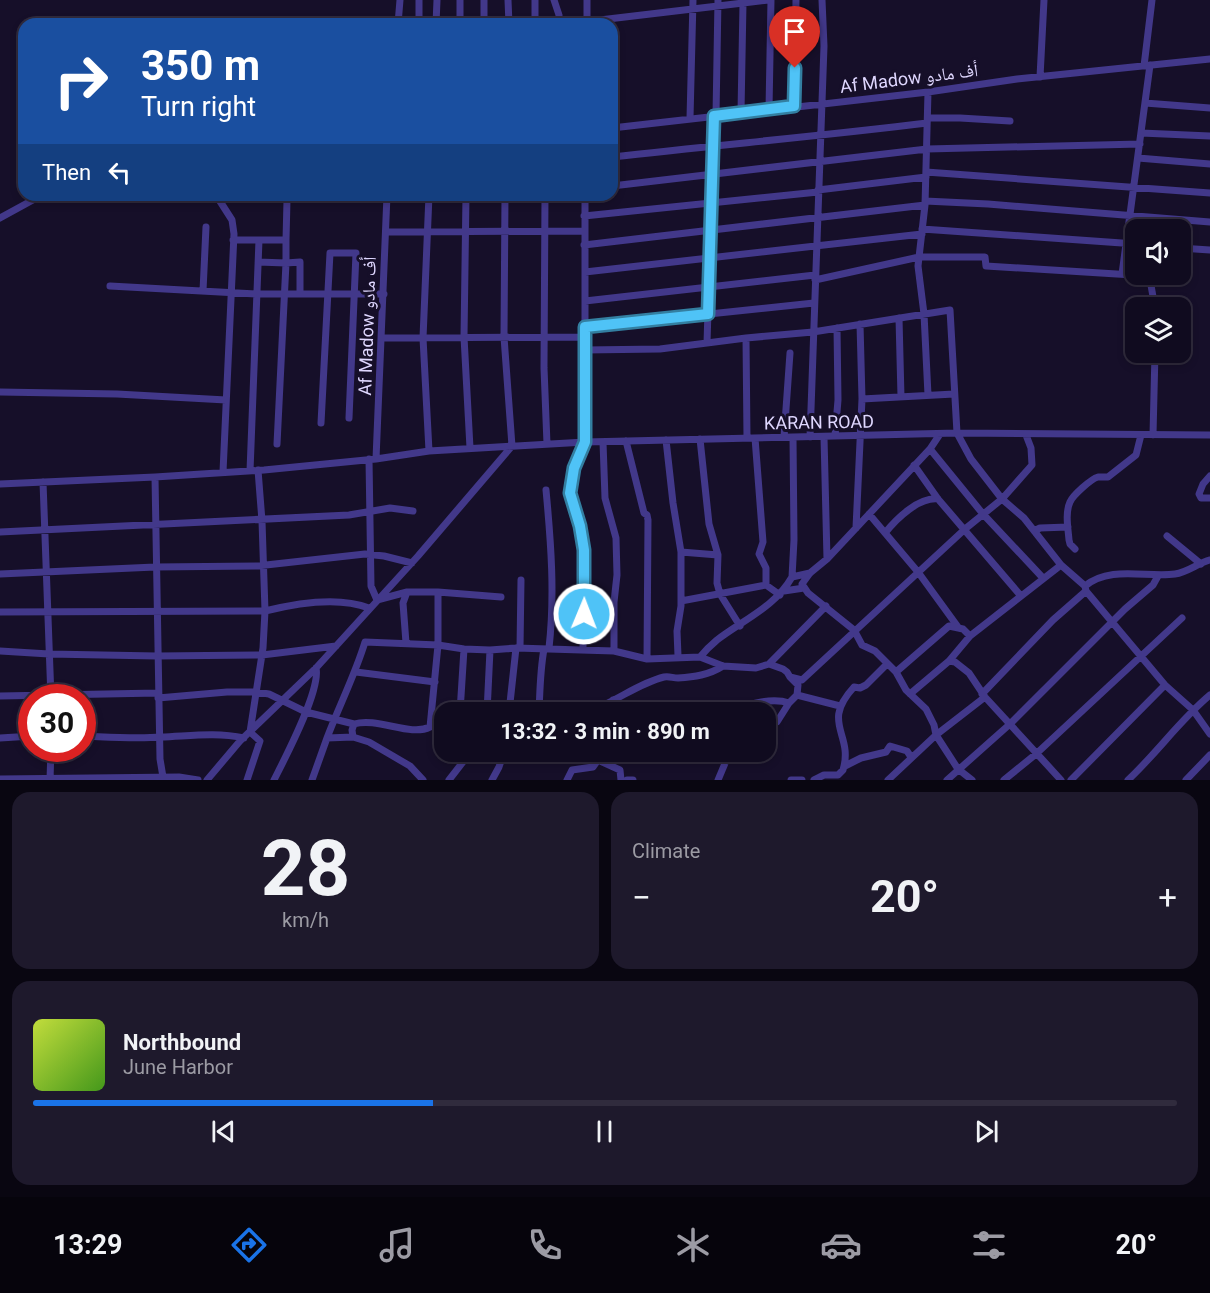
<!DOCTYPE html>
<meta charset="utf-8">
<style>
:root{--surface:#100b1f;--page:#1e192c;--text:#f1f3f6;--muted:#9c9ba4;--line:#302b3d;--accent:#1a73e8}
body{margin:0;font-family:Roboto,"Noto Naskh Arabic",sans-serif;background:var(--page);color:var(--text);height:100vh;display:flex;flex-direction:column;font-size:22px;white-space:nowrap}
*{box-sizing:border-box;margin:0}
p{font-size:20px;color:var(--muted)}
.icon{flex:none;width:33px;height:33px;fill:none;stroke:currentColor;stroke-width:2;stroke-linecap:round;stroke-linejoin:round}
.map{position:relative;height:780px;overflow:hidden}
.panel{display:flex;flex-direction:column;gap:12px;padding:12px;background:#090611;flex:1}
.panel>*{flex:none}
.top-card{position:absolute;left:18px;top:18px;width:600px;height:183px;border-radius:18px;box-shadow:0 3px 9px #0003,0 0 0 2px var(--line);background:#1a4fa0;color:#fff;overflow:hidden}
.buttons{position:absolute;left:1125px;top:219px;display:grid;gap:12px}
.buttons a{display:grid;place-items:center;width:66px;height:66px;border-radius:12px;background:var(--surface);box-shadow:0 3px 9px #0003,0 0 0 2px var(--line);font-size:30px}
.speed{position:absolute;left:18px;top:684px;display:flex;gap:12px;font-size:30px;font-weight:700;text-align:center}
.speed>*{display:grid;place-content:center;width:78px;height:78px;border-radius:50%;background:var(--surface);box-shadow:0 3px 9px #0003,0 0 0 2px var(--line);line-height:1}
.speed .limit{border:9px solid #d22;background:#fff;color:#111}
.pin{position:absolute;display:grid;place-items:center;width:51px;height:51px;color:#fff;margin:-62px -26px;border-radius:50% 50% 50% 0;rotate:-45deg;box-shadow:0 0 6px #0007}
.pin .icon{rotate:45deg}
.me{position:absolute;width:66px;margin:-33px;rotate:1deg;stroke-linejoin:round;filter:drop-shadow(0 0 4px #0008)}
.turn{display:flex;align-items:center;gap:21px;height:126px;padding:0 24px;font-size:27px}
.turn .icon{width:78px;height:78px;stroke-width:2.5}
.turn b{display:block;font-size:42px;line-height:51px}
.then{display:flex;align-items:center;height:57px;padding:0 24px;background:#0003;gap:12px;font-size:22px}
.big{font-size:45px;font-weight:700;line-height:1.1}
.panel .widget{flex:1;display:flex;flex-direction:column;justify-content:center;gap:9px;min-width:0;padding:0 21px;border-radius:18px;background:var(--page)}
.panel .dial{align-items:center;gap:0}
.dial b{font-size:78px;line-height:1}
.song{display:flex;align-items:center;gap:18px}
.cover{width:72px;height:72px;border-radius:9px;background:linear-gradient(135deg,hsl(70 70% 55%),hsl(100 70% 35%))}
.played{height:6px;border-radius:3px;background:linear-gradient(90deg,var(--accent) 35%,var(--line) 35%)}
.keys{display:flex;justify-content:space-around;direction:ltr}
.heat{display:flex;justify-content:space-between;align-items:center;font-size:33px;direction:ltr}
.panel .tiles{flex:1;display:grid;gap:12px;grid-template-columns:1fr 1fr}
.widget:last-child{grid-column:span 2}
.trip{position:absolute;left:434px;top:702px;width:342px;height:60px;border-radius:18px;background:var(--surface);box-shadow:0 3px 9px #0003,0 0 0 2px var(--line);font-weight:700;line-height:60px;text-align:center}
.dock{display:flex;height:96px;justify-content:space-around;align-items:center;background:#06040c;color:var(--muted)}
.dock .icon{width:42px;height:42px}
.dock .on{color:var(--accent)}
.dock b{font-size:27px;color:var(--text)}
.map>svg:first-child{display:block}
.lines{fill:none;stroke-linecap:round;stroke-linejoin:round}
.minor{stroke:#42388a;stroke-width:7}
.route-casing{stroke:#337fa1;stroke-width:15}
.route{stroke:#4fc3f7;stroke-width:10}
.labels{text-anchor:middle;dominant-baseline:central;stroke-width:6;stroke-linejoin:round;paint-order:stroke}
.street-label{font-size:18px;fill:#dfd7ff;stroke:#160f29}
</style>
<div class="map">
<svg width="1210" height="780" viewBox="0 0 1210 780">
<rect width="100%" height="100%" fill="#160f29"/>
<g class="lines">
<path class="minor" d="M484,0V24
M508,0L509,24
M554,0L559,15V24
M743,3L769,0
M398,24L400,0
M419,24V0
M436,24L437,0
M460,24V0
M535,24V0
M566,24L743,3L741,112
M587,24V0
M1144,66L1152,0
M1040,77L1044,0
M1145,103L1210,108
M794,106L796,0
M769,109L771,0
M716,115L718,0
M690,118L693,0
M928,118H960L1010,121
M612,128L928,92L1017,79L1210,59
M1141,133L1210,136
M612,157C717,145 822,136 927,123
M1138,158L1210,164
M926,172L1210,193
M612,186L927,149L1140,144
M818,190L926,177
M216,195L232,220L234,234L223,472
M429,195L423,338L429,451
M466,195L464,337L470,448
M545,195L544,368L547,444
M925,201L988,204L1210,222
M584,216L818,192
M0,218L42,195
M922,229L1136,244
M386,232L584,231
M233,240H286V263L300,262V294
M286,240L287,200
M584,245L925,205
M1180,248L1210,250
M258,262L286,263L277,444
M585,272L922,234
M1122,274L1150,65
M1149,274L1155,308
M815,280L919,257H985L986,266L1149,276
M110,286L257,294H384
M203,291L206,227
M585,301L815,275
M899,318L901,397
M860,324L862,399
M585,327L814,303
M382,338L586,337
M746,338L747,438
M707,343L714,116
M585,350L660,349L746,338L813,332L950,310L957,433L971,459L1002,499L1024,518L1061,565L1085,586L1086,591L1165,685L1193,710L1210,734
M0,392L117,394L226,400
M928,395L924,314L918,266L925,205L928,92
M321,423L330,253H356L349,418
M940,434L930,449L827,559L810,573L802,584L808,593L854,630L862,645L875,651L896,672L906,690L926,709L934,725L936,735L958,769L972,780
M1153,435L1155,352
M835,436L838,400L837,328
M784,437L790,353
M810,437L824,46L822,0
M824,437L827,559
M755,438L763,542L759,554L766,568V585
M700,439L709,524L718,555L717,583L720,594L740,626
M666,440L673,503L681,552V606L677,631L678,656
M626,441L644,513L647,515L648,520L647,659
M603,442L605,498L616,538L617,575L614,602V651
M930,449L983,514L1043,578
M369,459L371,586L377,600L407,592H438L501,597
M376,459L387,195
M914,465L938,499L1021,596
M258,470L262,521L265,611C297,603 338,596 369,608
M250,471L259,240
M1210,476L1203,484L1199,494L1201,498H1210
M155,477L160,759L163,777
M43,482L51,698
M0,484L155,477L264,470L376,459L429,451L585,442L957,433L1210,435
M546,490C551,543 555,595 549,648
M869,514L918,572L958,627
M856,528L862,399L954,394
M1034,531L1040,528L1068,527
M0,532L349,515L390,508L413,511
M885,533C897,518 919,497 938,499
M1167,536L1201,564
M1075,549L1070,544L1069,540C1068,528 1065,513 1070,502C1073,495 1091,479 1098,477C1099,477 1107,477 1108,477L1136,455L1141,435
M681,552L718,555
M0,574L155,567L257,566L365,554L384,556L412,563
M792,577L794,540L793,437
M1085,586C1110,565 1147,578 1175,574C1188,572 1198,563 1210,560
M784,591L804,588
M681,601L766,585L780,595
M0,612L265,611L263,648L250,732L260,741L247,780
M406,643L403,603L407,592
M520,648L521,580
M583,649L584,550L580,526L570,493L574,468L585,442V195
M0,651L49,654L157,656L262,655L336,646
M700,657C705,651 711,645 717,640C743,620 775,607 792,577L810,573
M949,661L970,636L1061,565
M769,664L826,606
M356,672L435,682
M896,672L949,626L963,629L970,636
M910,694L949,661L955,662L969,673L985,697L1061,780
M982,694L1053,620L1086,591
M797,695L840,706
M0,696L158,693
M158,698L227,692H256L269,694L306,712L354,724
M613,700L619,712
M487,709L497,712
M460,712L464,649
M487,712L490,650
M509,712L516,648
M539,712C540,691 540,671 544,649
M583,712C612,706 635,684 664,677C669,676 673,678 678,678C694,677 709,675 723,666
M706,712L711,709L729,712
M736,712C747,702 775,698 789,703
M765,734L770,724L777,722L789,703L797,695L798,685L790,677
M82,736C109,737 135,739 161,737C190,736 216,732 244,738
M353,737L352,730L354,724C378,717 410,737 430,727L438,645V592
M0,738L32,736
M458,752L460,758H466
M598,760L620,770L621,780
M845,766L861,758L886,752L890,746L907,751L911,757
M0,779L179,777L198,780
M50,780L51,748
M207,780L240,741L316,668L418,556L512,446L504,337L505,195
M274,780C285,758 321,690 316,668
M312,780L327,738
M423,780L410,766L369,742L353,737L327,738C339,706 355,675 365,642L438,645L464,649L490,650L516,648L614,651L647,659L700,657L723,666L756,668L769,664L783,669L787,672L790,677L802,680L965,529L1002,499L1032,465L1031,448L1026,435
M449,780L466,758L494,752
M492,780L499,767L504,752
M567,780L572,770L593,767L598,760L597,752
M627,780H633
M718,780L726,761L739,758L745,752
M791,780H802
M814,780L824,775H838L843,770C854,733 820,724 854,687L860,688L866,685L887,664
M888,780L936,735L985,697
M947,780L1010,724L1125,609L1153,585L1158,576
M1004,780L1036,754L1182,618
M1071,780L1165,685
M1128,780C1157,753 1180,720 1210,695
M1186,780L1210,755"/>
</g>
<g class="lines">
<defs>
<path id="route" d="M584,614V550L580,526L570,493L574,468L585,442V327L708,314L714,116L794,106L795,68"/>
</defs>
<use href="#route" class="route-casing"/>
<use href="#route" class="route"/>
</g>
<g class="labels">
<g class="street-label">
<text transform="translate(909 78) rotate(-7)">Af Madow أف مادو</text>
<text transform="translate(367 326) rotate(-88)">Af Madow أف مادو</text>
<text transform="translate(819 422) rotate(-1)">KARAN ROAD</text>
</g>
</g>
</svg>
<div class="buttons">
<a><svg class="icon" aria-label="sound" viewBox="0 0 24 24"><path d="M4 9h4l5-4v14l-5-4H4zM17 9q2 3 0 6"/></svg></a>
<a><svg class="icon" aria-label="layers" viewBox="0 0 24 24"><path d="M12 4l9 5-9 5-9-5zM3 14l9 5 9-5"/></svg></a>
</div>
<div class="speed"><div class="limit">30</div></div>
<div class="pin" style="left:795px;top:68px;background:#d93025"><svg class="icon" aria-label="arrive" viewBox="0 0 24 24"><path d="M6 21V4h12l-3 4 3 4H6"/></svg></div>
<svg class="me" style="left:584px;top:614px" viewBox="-20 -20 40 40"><circle r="17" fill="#4fc3f7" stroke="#fff" stroke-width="3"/><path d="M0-11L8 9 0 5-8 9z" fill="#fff"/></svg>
<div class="trip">13:32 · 3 min · 890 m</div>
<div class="top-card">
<div class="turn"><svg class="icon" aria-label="right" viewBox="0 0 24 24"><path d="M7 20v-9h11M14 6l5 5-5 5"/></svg><div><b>350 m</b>Turn right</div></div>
<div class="then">Then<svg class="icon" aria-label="left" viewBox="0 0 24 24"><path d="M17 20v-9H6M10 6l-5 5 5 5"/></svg></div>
</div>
</div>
<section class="panel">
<div class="tiles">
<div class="widget dial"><b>28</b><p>km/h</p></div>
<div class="widget"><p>Climate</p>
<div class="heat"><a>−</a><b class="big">20°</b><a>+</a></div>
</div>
<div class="widget">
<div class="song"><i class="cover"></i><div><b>Northbound</b><p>June Harbor</p></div></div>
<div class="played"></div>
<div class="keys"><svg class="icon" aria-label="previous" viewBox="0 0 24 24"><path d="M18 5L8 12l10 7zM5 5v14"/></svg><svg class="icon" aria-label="pause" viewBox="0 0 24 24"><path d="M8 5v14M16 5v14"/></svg><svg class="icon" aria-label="next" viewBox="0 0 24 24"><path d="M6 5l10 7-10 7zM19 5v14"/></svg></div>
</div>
</div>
</section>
<nav class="dock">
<b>13:29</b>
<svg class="icon on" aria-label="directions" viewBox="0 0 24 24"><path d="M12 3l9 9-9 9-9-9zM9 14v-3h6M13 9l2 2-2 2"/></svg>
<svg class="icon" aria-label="music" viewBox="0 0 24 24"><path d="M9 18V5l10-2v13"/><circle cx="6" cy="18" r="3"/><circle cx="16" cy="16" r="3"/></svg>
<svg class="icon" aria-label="phone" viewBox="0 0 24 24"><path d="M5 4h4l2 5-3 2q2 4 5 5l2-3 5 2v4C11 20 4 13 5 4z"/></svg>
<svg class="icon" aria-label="climate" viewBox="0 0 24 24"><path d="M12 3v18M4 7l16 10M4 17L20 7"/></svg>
<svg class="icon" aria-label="car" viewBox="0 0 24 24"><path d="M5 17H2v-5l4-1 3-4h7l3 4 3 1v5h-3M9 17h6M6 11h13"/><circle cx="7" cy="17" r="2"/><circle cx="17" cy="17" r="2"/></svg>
<svg class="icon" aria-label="filters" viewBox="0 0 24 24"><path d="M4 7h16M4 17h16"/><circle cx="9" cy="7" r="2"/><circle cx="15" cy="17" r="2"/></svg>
<b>20°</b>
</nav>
